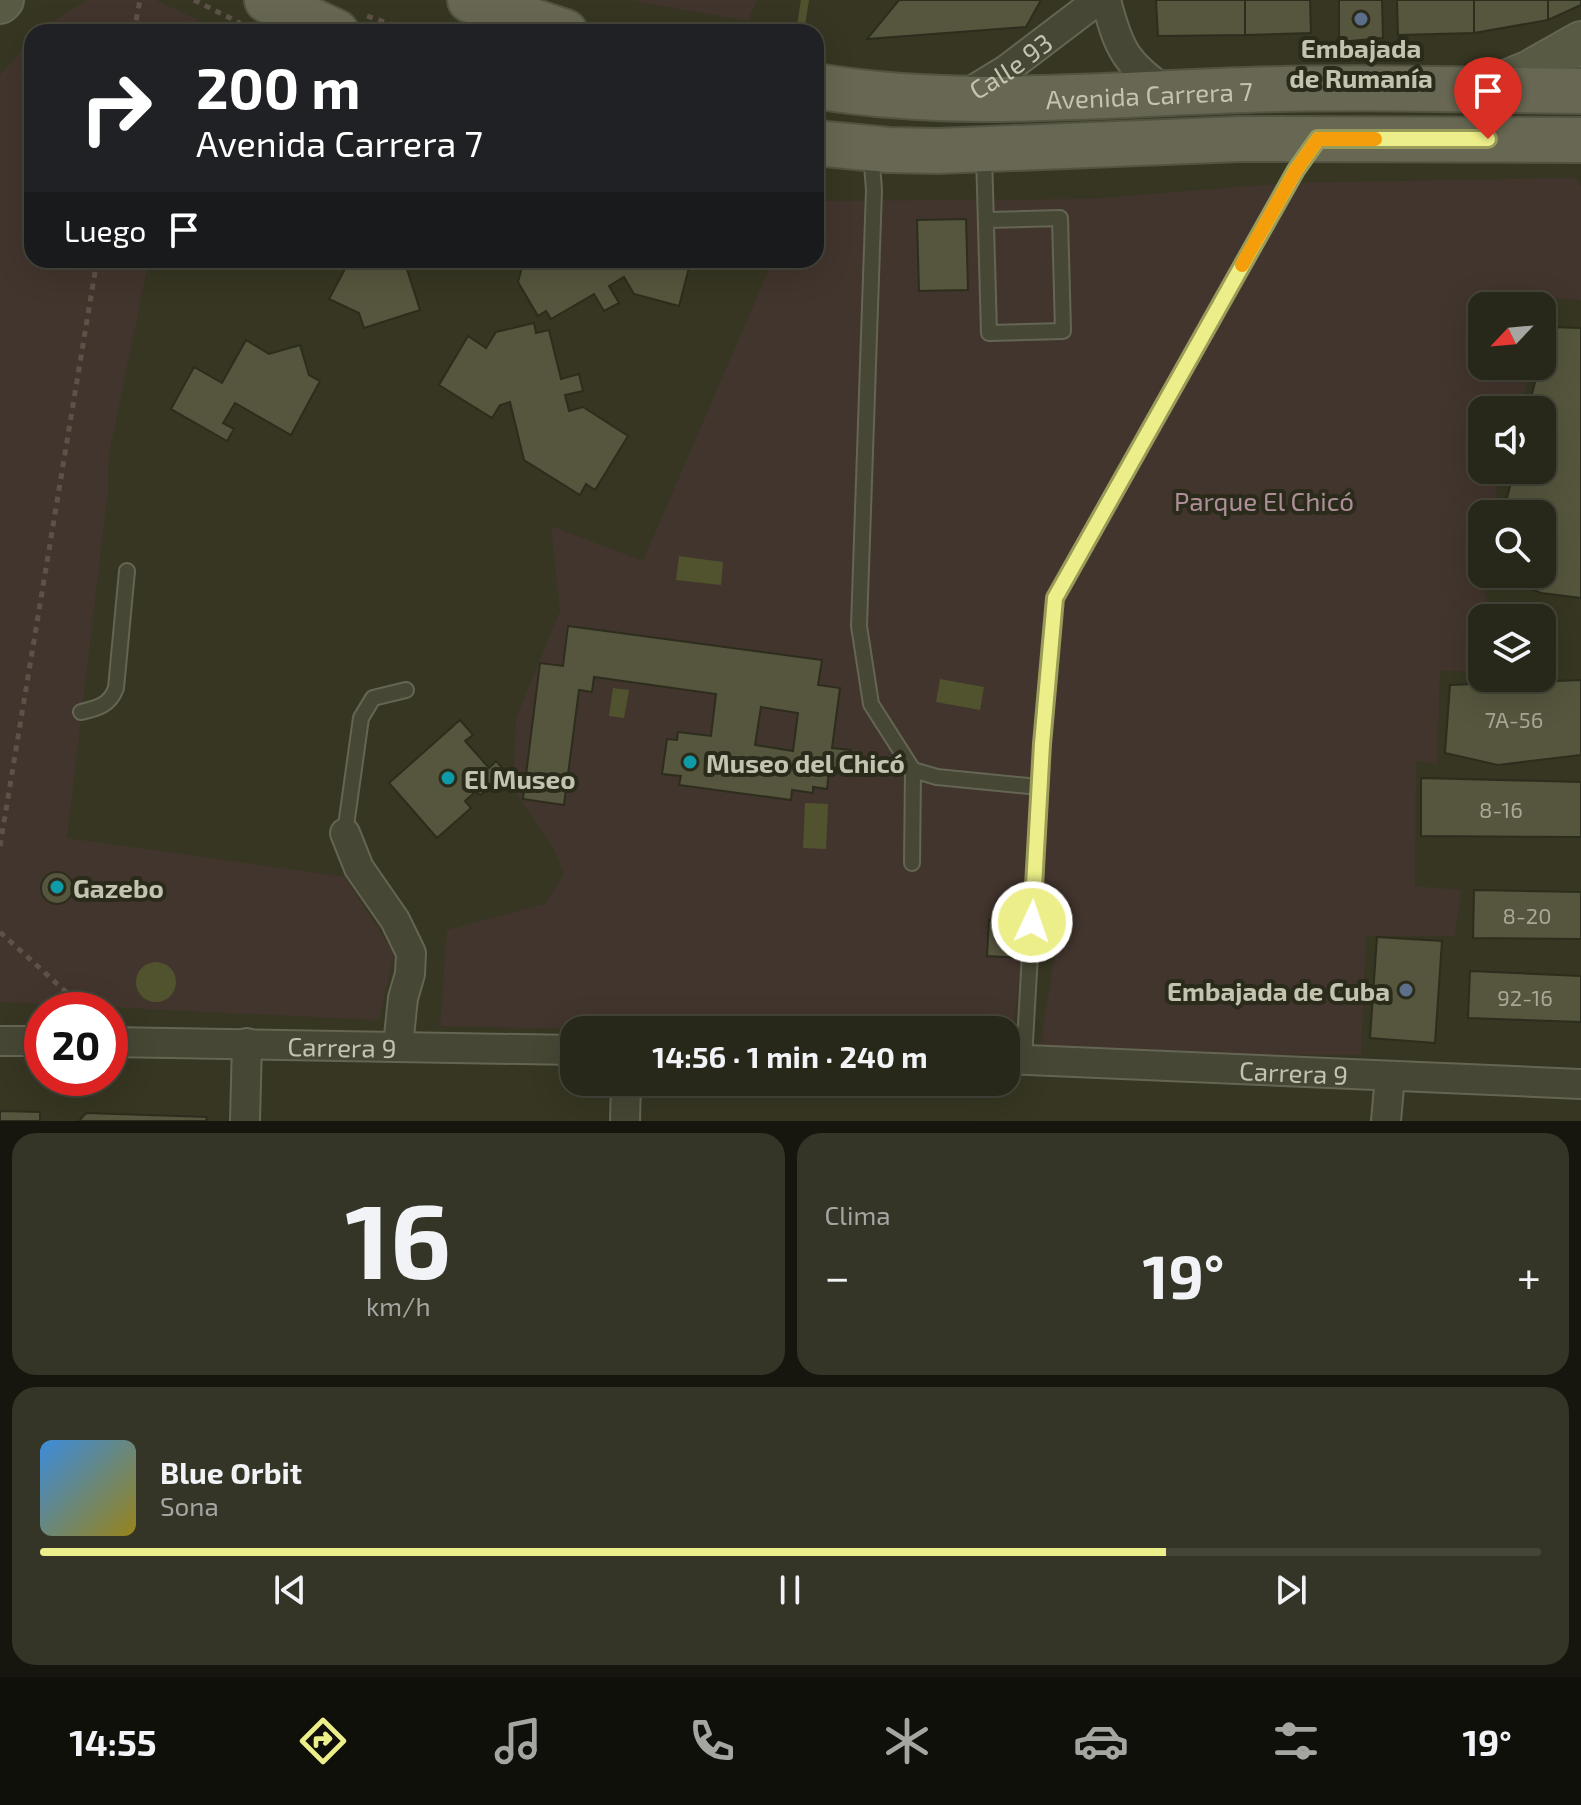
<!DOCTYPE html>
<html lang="es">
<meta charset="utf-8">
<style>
:root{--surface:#28281a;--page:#343427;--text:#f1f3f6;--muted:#a5a6a2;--line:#444439;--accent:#ecef89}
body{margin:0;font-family:"Exo 2",sans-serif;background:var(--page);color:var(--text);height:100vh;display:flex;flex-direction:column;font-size:30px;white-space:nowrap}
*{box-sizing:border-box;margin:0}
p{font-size:26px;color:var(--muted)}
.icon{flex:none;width:44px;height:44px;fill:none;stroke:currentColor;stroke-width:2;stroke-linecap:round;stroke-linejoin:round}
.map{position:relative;height:1121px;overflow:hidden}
.side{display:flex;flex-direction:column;gap:12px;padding:12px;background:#16160e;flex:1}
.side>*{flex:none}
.banner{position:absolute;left:24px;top:24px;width:800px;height:244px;border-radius:24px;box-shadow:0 8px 32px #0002,0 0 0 2px var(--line);background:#202124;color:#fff;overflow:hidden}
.needle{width:52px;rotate:244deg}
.fabs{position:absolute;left:1468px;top:292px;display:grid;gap:16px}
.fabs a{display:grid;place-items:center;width:88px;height:88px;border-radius:16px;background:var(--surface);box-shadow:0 8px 32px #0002,0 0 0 2px var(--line);font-size:40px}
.speed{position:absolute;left:24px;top:992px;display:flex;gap:16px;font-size:40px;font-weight:700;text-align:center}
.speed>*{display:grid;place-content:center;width:104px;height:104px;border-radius:50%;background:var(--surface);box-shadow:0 8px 32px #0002,0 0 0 2px var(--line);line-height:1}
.speed .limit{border:12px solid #d22;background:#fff;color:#111}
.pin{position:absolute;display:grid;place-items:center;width:68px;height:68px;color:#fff;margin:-82px -34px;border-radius:50% 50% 50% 0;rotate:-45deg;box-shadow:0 0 8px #0007}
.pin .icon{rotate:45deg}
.me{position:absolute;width:88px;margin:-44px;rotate:3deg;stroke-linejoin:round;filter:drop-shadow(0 0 6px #0008)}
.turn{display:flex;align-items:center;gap:28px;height:168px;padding:0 40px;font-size:36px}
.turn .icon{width:104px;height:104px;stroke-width:2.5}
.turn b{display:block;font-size:56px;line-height:68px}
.then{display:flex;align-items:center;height:76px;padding:0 40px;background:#0003;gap:16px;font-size:30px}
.big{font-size:60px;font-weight:700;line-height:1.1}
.side .tile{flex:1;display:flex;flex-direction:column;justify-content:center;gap:12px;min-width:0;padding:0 28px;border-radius:24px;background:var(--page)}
.side .dial{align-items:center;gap:0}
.dial b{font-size:104px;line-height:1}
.song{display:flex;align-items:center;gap:24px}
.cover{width:96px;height:96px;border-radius:12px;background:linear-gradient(135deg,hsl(210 70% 55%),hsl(50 70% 35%))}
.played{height:8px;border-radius:4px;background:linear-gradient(90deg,var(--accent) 75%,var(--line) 75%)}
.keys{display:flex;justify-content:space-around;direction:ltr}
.heat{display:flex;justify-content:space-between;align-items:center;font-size:44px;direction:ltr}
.side .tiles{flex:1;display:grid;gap:12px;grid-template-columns:1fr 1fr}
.tile:last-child{grid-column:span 2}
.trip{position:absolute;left:560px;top:1016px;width:460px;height:80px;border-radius:24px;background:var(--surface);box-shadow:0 8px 32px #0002,0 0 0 2px var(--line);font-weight:700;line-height:80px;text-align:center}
.tabs{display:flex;height:128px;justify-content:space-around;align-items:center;background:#10100a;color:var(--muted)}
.tabs .icon{width:56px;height:56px}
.tabs .current{color:var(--accent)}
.tabs b{font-size:36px;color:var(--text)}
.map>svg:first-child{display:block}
.green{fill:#42352e}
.water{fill:#51522e}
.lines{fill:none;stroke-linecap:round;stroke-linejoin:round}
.stream{stroke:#51522e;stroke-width:8}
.building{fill:#56563e;stroke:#2d2d1d;stroke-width:2;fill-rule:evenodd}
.lane-casing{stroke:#646553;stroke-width:18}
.street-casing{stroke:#646553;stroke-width:32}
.secondary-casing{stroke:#646553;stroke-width:44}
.primary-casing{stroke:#535342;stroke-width:48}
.path{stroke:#5c5248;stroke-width:5;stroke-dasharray:6 6;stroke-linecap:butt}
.lane{stroke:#474735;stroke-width:14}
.street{stroke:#474735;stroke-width:28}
.secondary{stroke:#595a44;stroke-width:40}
.primary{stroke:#676753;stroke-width:44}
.route-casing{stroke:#999b59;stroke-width:20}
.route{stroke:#ecef89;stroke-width:14}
.slow{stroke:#f59e0b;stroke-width:14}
.service-dot{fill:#5c6f8a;stroke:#2b2b1b;stroke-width:3}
.culture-dot{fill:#0f9aa8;stroke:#2b2b1b;stroke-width:3}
.labels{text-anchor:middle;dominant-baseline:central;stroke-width:8;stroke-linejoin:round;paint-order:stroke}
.number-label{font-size:22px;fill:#a8a894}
.poi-label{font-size:26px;font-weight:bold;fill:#c3c3b0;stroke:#2b2b1b;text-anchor:start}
.street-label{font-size:26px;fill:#c3c3b0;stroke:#2b2b1b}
.park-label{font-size:26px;fill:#ad8e99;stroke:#2b2b1b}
</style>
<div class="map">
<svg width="1581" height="1121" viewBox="0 0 1581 1121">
<rect width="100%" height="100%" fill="#363622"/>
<path class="green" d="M87,0H155L197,19L195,32H39L45,26Z
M629,0H757L748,21Z
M32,40V260H149L109,454L108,490L67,838L345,877L394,954L379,1020L0,1002V75Z
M1575,178L1581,186V300L1551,298L1542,330V306H1482V366H1532L1519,410H1482V470H1502L1490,514H1482V543L1475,567L1494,618H1482V671H1440L1437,764L1416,761L1415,886L1461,890L1455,936H1366L1361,1055L1039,1054L1060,923L1024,921L1022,958L1012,1039H1006V1030H615L440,1026L447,930L545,904L564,874L553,847L513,788L516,718L560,611L551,526L643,561L773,260H816V201L1089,199L1289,183Z"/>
<path class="water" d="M679,556L723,562L721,585L676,580Z
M940,679L984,687L980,710L936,702Z
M613,688L629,690L624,718L609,716Z
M805,803L828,804L826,849L803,848Z
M136 982a20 20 0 1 1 40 0a20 20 0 1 1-40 0Z"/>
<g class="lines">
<path class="stream" d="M800,32L805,0"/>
</g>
<path class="building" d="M899,0H1041L1026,27L867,39Z
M1156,0H1245V35L1158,36Z
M1245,0H1310L1311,33L1245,35Z
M1339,0H1382L1383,38L1339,42Z
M1397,0H1474V33L1398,35Z
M1474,0H1548V20L1474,33Z
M1548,0H1581V5L1548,20Z
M966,219L968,290L919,291L917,220Z
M342,260H404L420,310L364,328L359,313L329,299L345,269Z
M507,260H691L679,306L634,294L624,277L609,286L619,303L604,311L594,294L551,319L546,311L538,316L518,282L523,264Z
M534,323L536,333L549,330L561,379L579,374L583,391L565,395L569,411L583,407L628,436L595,490L586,484L580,495L524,460L510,402L500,405L492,418L439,385L468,336L486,348L496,332Z
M1548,327L1581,328V598L1541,593L1497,574H1542V514H1503L1514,470H1542V410H1528L1539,366H1542V353Z
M246,340L269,354L300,345L309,375L320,381L291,435L235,403L223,423L234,429L227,441L171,409L194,367L222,383Z
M568,626L822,660L818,685L840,688L832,748L851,750L847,773L829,771L827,789L813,787V793L792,790L791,800L679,785L681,776L662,774L667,739L677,740L678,732L711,736L716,694L594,677L592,692L579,690L564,805L523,799L540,663L563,666ZM761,707L798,713L793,751L755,745Z
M1581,680V755L1498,765L1445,753L1450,685Z
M460,720L473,735L465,741L489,768L496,761L506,772L481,795L475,792L465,801L471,808L437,838L389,783Z
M1421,778L1581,782V837L1421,836Z
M41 888a16 16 0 1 1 32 0a16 16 0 1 1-32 0Z
M1474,890L1581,892V939L1473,938Z
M989,920L1023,921L1022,958L987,956Z
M1377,937L1442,941L1435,1043L1370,1038Z
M1470,971L1581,976V1022L1468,1018Z
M0,1111L40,1112V1121H0Z
M86,1113L207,1117L206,1121H79Z"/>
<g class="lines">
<defs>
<path id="lane" d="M871,152L874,190L859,626L871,704L913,770L937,777L1039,787
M984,155C986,214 987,273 989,333L1063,331L1060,218L986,220
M81,712C98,708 110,705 116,688L127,571
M345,833L361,718L373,698L406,690
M912,863L913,770
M1024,1059L1042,744L1055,598L1296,170L1314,146"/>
<g id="street">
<path d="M1106,0C1119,51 1126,63 1168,93"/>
<path id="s1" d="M965,95L1006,70L1098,0"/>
<path d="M345,833L359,868L395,920L411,953L410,974L403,998L398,1046"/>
<path d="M0,1041H42"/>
<path id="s2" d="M110,1042L574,1050"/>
<path id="s3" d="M1006,1059L1581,1084"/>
<path d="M245,1121L247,1043"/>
<path d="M625,1121L626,1082"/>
<path d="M1386,1121L1390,1076"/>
</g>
<path id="secondary" d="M0,3L3,0
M1484,90L1530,71L1581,42"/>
<g id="primary">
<path d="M267,0L336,32"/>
<path d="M470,0L565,32"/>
<path id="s4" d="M816,86C959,110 1103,94 1247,90C1358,86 1470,90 1581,91"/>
<path d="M816,143L888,150L938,151L1240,139L1581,140"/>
</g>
</defs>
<use href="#lane" class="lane-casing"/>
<use href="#street" class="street-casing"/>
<use href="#secondary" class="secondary-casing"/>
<use href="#primary" class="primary-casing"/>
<path class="path" d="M194,0L240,23
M367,16L414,32
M134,32L140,0
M0,846L97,260
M0,932L75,1000V1010"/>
<use href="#lane" class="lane"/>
<use href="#street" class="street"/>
<use href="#secondary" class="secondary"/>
<use href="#primary" class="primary"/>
</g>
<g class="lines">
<defs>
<path id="route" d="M1032,922L1042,744L1055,598L1296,170L1318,139H1488"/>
</defs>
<use href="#route" class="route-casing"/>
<use href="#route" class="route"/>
<path class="slow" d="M1242,265L1296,170L1318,139H1375"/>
</g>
<g class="service-dot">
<circle cx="1361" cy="19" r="8"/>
<circle cx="1406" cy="990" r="8"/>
</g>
<g class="culture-dot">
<circle cx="690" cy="762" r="8"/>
<circle cx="448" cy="778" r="8"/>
<circle cx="57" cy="887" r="8"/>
</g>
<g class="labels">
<g class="number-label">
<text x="1514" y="719">7A-56</text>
<text x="1501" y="809">8-16</text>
<text x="1527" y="915">8-20</text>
<text x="1525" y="997">92-16</text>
</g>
<g class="poi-label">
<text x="1361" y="47" text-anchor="middle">Embajada<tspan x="1361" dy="30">de Rumanía</tspan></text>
<text x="706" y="762">Museo del Chicó</text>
<text x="464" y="778">El Museo</text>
<text x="73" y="887">Gazebo</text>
<text x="1390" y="990" text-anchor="end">Embajada de Cuba</text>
</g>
<g class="street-label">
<text stroke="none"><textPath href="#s1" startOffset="54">Calle 93</textPath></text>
<text stroke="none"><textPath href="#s4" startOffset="334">Avenida Carrera 7</textPath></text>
<text stroke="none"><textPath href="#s2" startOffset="232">Carrera 9</textPath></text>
<text stroke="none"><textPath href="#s3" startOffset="288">Carrera 9</textPath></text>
</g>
<g class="park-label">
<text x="1264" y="500">Parque El Chicó</text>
</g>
</g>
</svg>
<div class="fabs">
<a><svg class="needle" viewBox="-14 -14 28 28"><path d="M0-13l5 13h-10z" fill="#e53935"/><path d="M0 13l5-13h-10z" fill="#a5a6a2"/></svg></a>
<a><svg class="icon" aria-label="sound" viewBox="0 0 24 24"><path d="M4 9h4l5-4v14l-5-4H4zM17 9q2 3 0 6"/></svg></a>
<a><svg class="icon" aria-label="search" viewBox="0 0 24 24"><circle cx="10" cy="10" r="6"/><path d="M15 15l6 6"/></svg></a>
<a><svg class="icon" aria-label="layers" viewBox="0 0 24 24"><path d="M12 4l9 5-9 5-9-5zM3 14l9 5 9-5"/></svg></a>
</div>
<div class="speed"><div class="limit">20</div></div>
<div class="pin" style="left:1488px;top:139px;background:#d93025"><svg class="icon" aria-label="arrive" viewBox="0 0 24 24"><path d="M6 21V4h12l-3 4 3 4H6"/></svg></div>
<svg class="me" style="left:1032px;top:922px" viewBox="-20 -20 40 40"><circle r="17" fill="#ecef89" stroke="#fff" stroke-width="3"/><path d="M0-11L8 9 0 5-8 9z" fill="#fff"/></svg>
<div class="trip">14:56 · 1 min · 240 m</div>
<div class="banner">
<div class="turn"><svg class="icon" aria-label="right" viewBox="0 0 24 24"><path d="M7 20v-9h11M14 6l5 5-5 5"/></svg><div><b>200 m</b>Avenida Carrera 7</div></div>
<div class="then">Luego<svg class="icon" aria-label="arrive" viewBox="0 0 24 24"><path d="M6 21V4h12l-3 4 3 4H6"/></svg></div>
</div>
</div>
<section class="side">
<div class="tiles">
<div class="tile dial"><b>16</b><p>km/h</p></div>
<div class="tile"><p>Clima</p>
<div class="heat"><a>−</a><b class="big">19°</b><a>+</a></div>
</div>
<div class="tile">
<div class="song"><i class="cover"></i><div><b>Blue Orbit</b><p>Sona</p></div></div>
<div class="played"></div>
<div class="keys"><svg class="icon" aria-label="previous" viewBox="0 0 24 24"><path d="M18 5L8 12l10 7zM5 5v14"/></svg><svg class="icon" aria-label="pause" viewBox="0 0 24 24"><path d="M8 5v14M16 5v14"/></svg><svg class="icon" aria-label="next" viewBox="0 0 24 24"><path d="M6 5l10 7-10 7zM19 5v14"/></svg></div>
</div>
</div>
</section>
<nav class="tabs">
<b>14:55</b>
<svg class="icon current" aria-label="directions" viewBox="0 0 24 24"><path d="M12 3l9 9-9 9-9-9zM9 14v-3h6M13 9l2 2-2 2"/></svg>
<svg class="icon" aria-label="music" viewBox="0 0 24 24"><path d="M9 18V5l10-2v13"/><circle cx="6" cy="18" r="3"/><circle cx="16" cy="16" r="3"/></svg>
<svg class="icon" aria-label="phone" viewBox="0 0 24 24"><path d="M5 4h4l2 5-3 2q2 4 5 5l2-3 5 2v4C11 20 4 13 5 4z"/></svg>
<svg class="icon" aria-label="climate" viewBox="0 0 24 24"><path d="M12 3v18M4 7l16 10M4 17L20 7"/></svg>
<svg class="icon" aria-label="car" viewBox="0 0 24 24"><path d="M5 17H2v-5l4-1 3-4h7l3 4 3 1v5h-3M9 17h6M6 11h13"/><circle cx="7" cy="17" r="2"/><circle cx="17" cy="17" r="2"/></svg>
<svg class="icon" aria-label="filters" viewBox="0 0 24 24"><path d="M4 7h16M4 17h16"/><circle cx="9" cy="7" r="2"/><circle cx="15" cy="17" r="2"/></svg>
<b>19°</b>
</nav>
